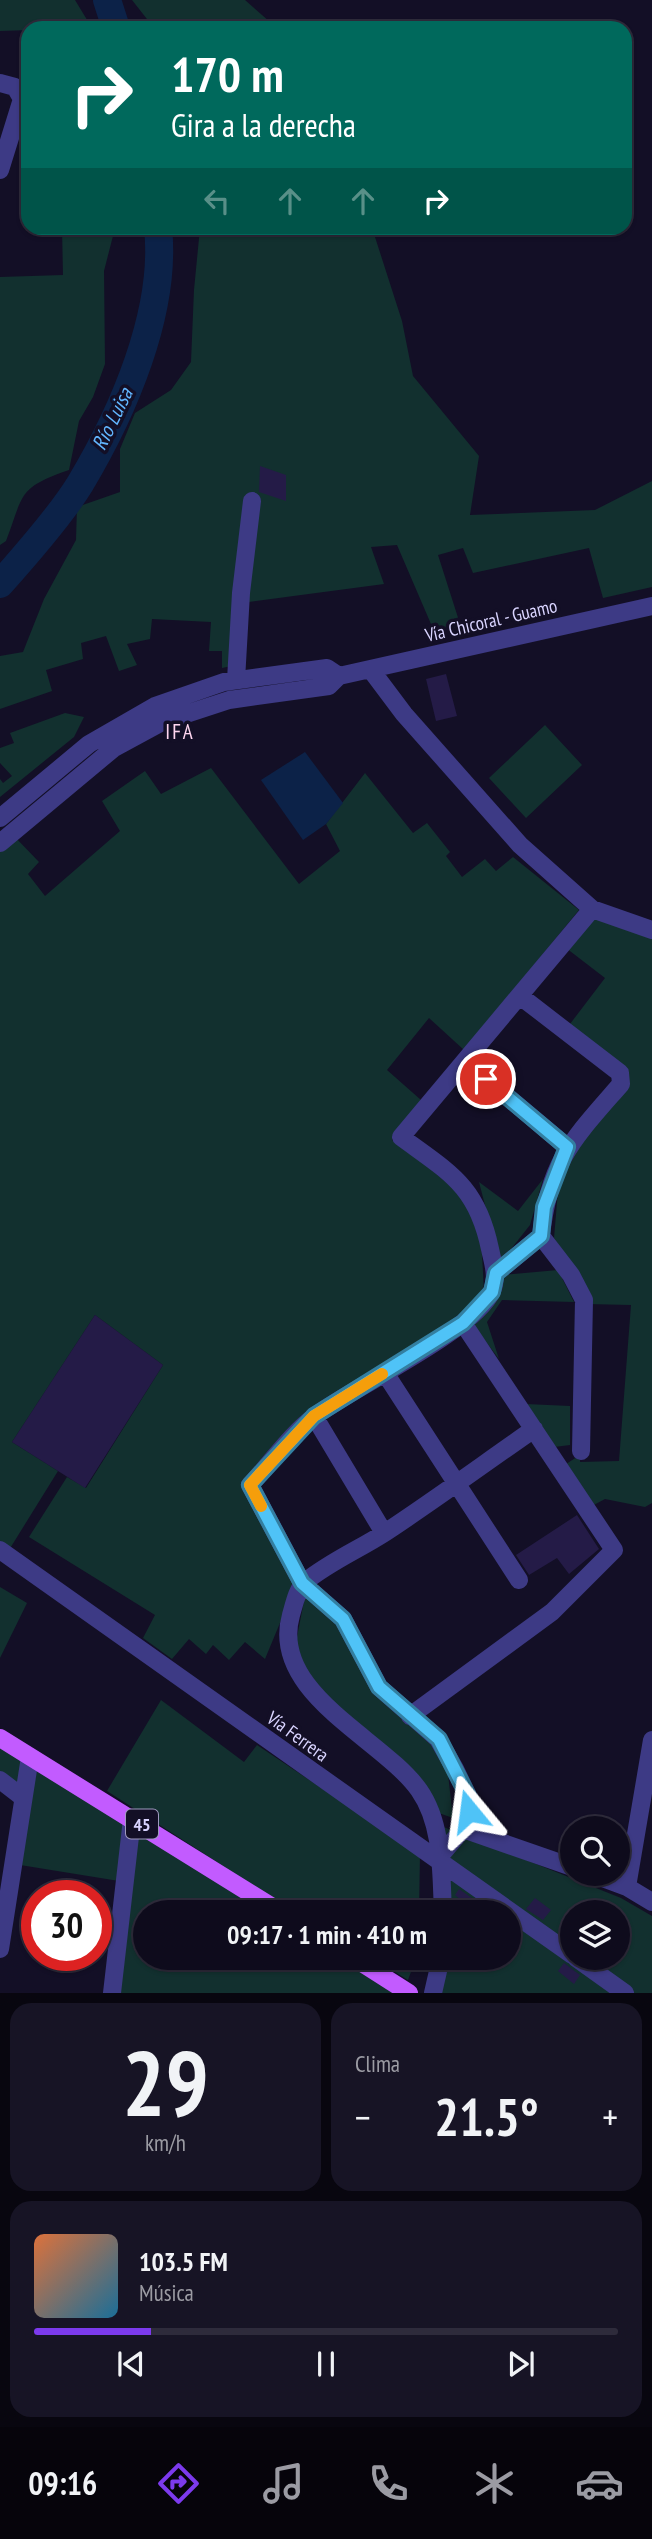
<!DOCTYPE html>
<html lang="es">
<meta charset="utf-8">
<style>
:root{--surface:#0e0b1c;--page:#171425;--text:#f1f3f6;--muted:#9b9ba3;--line:#2e2b3b;--accent:#7c3aed}
body{margin:0;font-family:"PT Sans Narrow",sans-serif;background:var(--page);color:var(--text);height:100vh;display:flex;flex-direction:column;font-size:26px;white-space:nowrap}
*{box-sizing:border-box;margin:0}
p{font-size:23px;color:var(--muted)}
.icon{flex:none;width:38px;height:38px;fill:none;stroke:currentColor;stroke-width:2;stroke-linecap:round;stroke-linejoin:round}
.map{position:relative;height:1993px;overflow:hidden}
.details{display:flex;flex-direction:column;gap:10px;padding:10px;background:#08060f;flex:1}
.details>*{flex:none}
.banner{position:absolute;left:21px;top:21px;width:611px;height:214px;border-radius:21px;box-shadow:0 2px 5px #0004,0 0 0 2px var(--line);background:#00695c;color:#fff;overflow:hidden}
.buttons{position:absolute;left:560px;top:1816px;display:grid;gap:14px}
.buttons a{display:grid;place-items:center;width:70px;height:70px;border-radius:50%;background:var(--surface);box-shadow:0 2px 5px #0004,0 0 0 2px var(--line);font-size:35px}
.speed{position:absolute;left:21px;top:1880px;display:flex;gap:14px;font-size:35px;font-weight:700;text-align:center}
.speed>*{display:grid;place-content:center;width:91px;height:91px;border-radius:50%;background:var(--surface);box-shadow:0 2px 5px #0004,0 0 0 2px var(--line);line-height:1}
.speed .limit{border:10px solid #d22;background:#fff;color:#111}
.pin{position:absolute;display:grid;place-items:center;width:60px;height:60px;color:#fff;margin:-30px;border:4px solid #fff;border-radius:50%;box-shadow:0 2px 7px #0007}
.me{position:absolute;width:77px;margin:-38px;rotate:344deg;stroke-linejoin:round;filter:drop-shadow(0 0 5px #0008)}
.turn{display:flex;align-items:center;gap:24px;height:147px;padding:0 35px;font-size:32px}
.turn .icon{width:91px;height:91px;stroke-width:2.5}
.turn b{display:block;font-size:49px;line-height:60px}
.lanes{display:flex;align-items:center;height:66px;padding:0 35px;background:#0003;justify-content:center;gap:35px;direction:ltr}
.lanes .off{opacity:.35}
.big{font-size:52px;font-weight:700;line-height:1.1}
.details .widget{flex:1;display:flex;flex-direction:column;justify-content:center;gap:10px;min-width:0;padding:0 24px;border-radius:21px;background:var(--page)}
.details .dial{align-items:center;gap:0}
.dial b{font-size:91px;line-height:1}
.song{display:flex;align-items:center;gap:21px}
.cover{width:84px;height:84px;border-radius:10px;background:linear-gradient(135deg,hsl(20 70% 55%),hsl(200 70% 35%))}
.played{height:7px;border-radius:4px;background:linear-gradient(90deg,var(--accent) 20%,var(--line) 20%)}
.keys{display:flex;justify-content:space-around;direction:ltr}
.heat{display:flex;justify-content:space-between;align-items:center;font-size:38px;direction:ltr}
.details .tiles{flex:1;display:grid;gap:10px;grid-template-columns:1fr 1fr}
.widget:last-child{grid-column:span 2}
.trip{position:absolute;left:133px;top:1900px;width:388px;height:70px;border-radius:35px;background:var(--surface);box-shadow:0 2px 5px #0004,0 0 0 2px var(--line);font-weight:700;line-height:70px;text-align:center}
.tabs{display:flex;height:112px;justify-content:space-around;align-items:center;background:#06040b;color:var(--muted)}
.tabs .icon{width:49px;height:49px}
.tabs .current{color:var(--accent)}
.tabs b{font-size:32px;color:var(--text)}
.map>svg:first-child{display:block}
.green{fill:#12302f;fill-rule:evenodd}
.water{fill:#0c2248}
.lines{fill:none;stroke-linecap:round;stroke-linejoin:round}
.river{stroke:#0c2248;stroke-width:28}
.building{fill:#241b47}
.minor{stroke:#3d3a85;stroke-width:18}
.major{stroke:#c25bff;stroke-width:18}
.route-casing{stroke:#337fa1;stroke-width:18}
.route{stroke:#4fc3f7;stroke-width:12}
.slow{stroke:#f59e0b;stroke-width:12}
.labels{text-anchor:middle;dominant-baseline:central;stroke-width:7;stroke-linejoin:round;paint-order:stroke}
.shield{fill:#130f26;stroke:#9e99be;stroke-width:2}
.shield-label{font-size:18px;font-weight:bold;fill:#d9d4ff}
.street-label{font-size:19px;fill:#d9d4ff;stroke:#130f26}
.water-label{font-size:21px;font-style:italic;fill:#62b6ff;stroke:#130f26}
.neighbourhood-label{font-size:21px;letter-spacing:2px;fill:#ffd6f0;stroke:#130f26}
</style>
<div class="map">
<svg width="652" height="1993" viewBox="0 0 652 1993">
<rect width="100%" height="100%" fill="#130f26"/>
<path class="green" d="M0,0H75L92,28L0,31Z
M132,0H245L270,22L271,28H154Z
M62,228H115L104,271L105,364L93,397L79,421L69,470C17,488 24,494 6,541L0,545V277L63,275Z
M200,228H365L375,237L402,321L413,376L479,456L470,515L595,510L652,481V587L603,598L589,548L473,573L463,548L438,555L461,627L434,631L397,545L371,547L384,584L241,603V664L222,668V651H209L211,622L152,619L150,639L127,644L137,665L119,671L106,636L81,643L83,659L46,670L52,691L0,709V656L23,652L44,599L76,540L77,507L120,492V449L135,413L171,390L191,362L194,290Z
M65,713L84,717L74,737L0,797V779L3,783L12,776L0,763V748L14,743L10,733Z
M545,725L582,765L526,818L489,778Z
M211,768L299,884L340,851L326,824L365,773L413,833L427,823L450,852L446,856L462,877L485,859L496,871L513,857L579,910L464,1050L429,1018L387,1070L421,1100L392,1140C414,1158 456,1185 470,1207C484,1231 482,1265 484,1292L458,1322L309,1413L245,1484L297,1582L265,1659L245,1642L229,1660L213,1645L206,1654L189,1639L172,1659L143,1638L155,1615L29,1537L67,1477L86,1488L163,1365L95,1315L12,1442L58,1471L9,1550L0,1545V846L13,835L39,862L28,874L45,896L120,831L102,801L145,771L161,794Z
M593,915L652,937V1503L645,1507L605,1499L590,1507L563,1466L580,1455V1462L619,1461L631,1305L586,1304L582,1282L554,1238L560,1167L625,1085L570,1024L605,978L566,948Z
M543,1179L530,1225L500,1263L479,1182L518,1211Z
M558,1270L574,1302L502,1300L487,1322L499,1359L471,1322L503,1275Z
M526,1404L570,1406V1445L554,1447Z
M0,1587L27,1603L0,1658Z
M306,1591L339,1624L432,1740L448,1774L453,1818L433,1811L309,1678L295,1647Z
M161,1700L244,1762L257,1745L420,1854L419,1913H296L107,1791Z
M0,1744L24,1761L19,1790L0,1775Z
M33,1767L126,1821L119,1881L14,1864Z
M436,1824L621,1898L652,1916V1993H426L432,1958H509V1913H434ZM572,1913H618V1958H572Z
M135,1825L279,1913H145V1958H351L405,1993H118Z
M372,1958H416L408,1980Z"/>
<path class="water" d="M305,752L343,803L326,824L303,840L261,780Z"/>
<g class="lines">
<path class="river" d="M107,0L116,28
M0,584C25,556 61,515 80,484C123,412 167,312 158,228"/>
</g>
<path class="building" d="M260,466L286,475V501L259,492Z
M446,674L457,716L436,721L426,679Z
M95,1315L163,1365L85,1488L12,1442Z
M577,1515L599,1549L569,1574L557,1558L529,1575L516,1555Z
M459,1889L476,1901L471,1908L455,1895Z
M535,1898L551,1910L543,1920L526,1909Z
M564,1963L580,1975L574,1984L558,1971Z"/>
<g class="lines">
<path class="minor" d="M0,83L15,87L22,99L0,170
M371,670L404,714L520,845L592,909L652,930
M236,680L241,593L252,501
M0,818L89,744L155,706L224,682L327,668L339,676
M0,843L114,748L162,722L229,700L329,686L339,676L652,606
M466,1062L567,1147
M541,1236L571,1275L584,1300L581,1451
M496,1273L541,1236C549,1161 574,1138 621,1084L620,1073L520,996
M385,1373L519,1580
M314,1416L384,1533
M0,1550L572,1955
M410,1716L552,1612L614,1550L463,1323
M0,1780L22,1797
M463,1829L572,1867
M440,1856L463,1829L469,1811V1798L455,1769L438,1739L379,1687L343,1619L302,1583L250,1485C271,1463 291,1434 315,1416C355,1386 474,1331 492,1291C498,1277 493,1263 490,1249C477,1186 450,1173 401,1137L592,909
M592,1874L627,1887L652,1740
M627,1887L652,1902
M443,1913C441,1872 443,1824 419,1790C382,1738 269,1693 291,1615C294,1605 297,1589 305,1582C329,1562 360,1549 386,1532C436,1499 485,1463 534,1429
M0,1949L30,1757
M576,1958L625,1993
M112,1993L132,1819
M433,1993L441,1958"/>
<path class="major" d="M0,1738L282,1913
M354,1958L409,1993"/>
</g>
<g class="lines">
<defs>
<path id="route" d="M469,1811V1798L439,1739L379,1687L343,1619L302,1583L250,1485L314,1416L463,1323L492,1292L496,1273L541,1236L544,1207L567,1147L486,1079"/>
</defs>
<use href="#route" class="route-casing"/>
<use href="#route" class="route"/>
<path class="slow" d="M261,1506L250,1485L314,1416L382,1374"/>
</g>
<g class="labels">
<rect class="shield" x="126" y="1809.5" width="32" height="29" rx="5"/>
<g class="shield-label">
<text x="142" y="1824">45</text>
</g>
<g class="street-label">
<text transform="translate(491 620) rotate(-13)">Vía Chicoral - Guamo</text>
<text transform="translate(298 1736) rotate(36)">Vía Ferrera</text>
</g>
<g class="water-label">
<text transform="translate(112 419) rotate(-64)">Río Luisa</text>
</g>
<g class="neighbourhood-label">
<text x="180" y="731">IFA</text>
</g>
</g>
</svg>
<div class="buttons">
<a><svg class="icon" aria-label="search" viewBox="0 0 24 24"><circle cx="10" cy="10" r="6"/><path d="M15 15l6 6"/></svg></a>
<a><svg class="icon" aria-label="layers" viewBox="0 0 24 24"><path d="M12 4l9 5-9 5-9-5zM3 14l9 5 9-5"/></svg></a>
</div>
<div class="speed"><div class="limit">30</div></div>
<div class="pin" style="left:486px;top:1079px;background:#d93025"><svg class="icon" aria-label="arrive" viewBox="0 0 24 24"><path d="M6 21V4h12l-3 4 3 4H6"/></svg></div>
<svg class="me" style="left:469px;top:1811px" viewBox="-20 -20 40 40"><path d="M0-17L14 15 0 8-14 15z" fill="#4fc3f7" stroke="#fff" stroke-width="4"/></svg>
<div class="trip">09:17 · 1 min · 410 m</div>
<div class="banner">
<div class="turn"><svg class="icon" aria-label="right" viewBox="0 0 24 24"><path d="M7 20v-9h11M14 6l5 5-5 5"/></svg><div><b>170 m</b>Gira a la derecha</div></div>
<div class="lanes"><svg class="icon off" aria-label="left" viewBox="0 0 24 24"><path d="M17 20v-9H6M10 6l-5 5 5 5"/></svg><svg class="icon off" aria-label="ahead" viewBox="0 0 24 24"><path d="M12 20V5M6 11l6-6 6 6"/></svg><svg class="icon off" aria-label="ahead" viewBox="0 0 24 24"><path d="M12 20V5M6 11l6-6 6 6"/></svg><svg class="icon" aria-label="right" viewBox="0 0 24 24"><path d="M7 20v-9h11M14 6l5 5-5 5"/></svg></div>
</div>
</div>
<section class="details">
<div class="tiles">
<div class="widget dial"><b>29</b><p>km/h</p></div>
<div class="widget"><p>Clima</p>
<div class="heat"><a>−</a><b class="big">21.5°</b><a>+</a></div>
</div>
<div class="widget">
<div class="song"><i class="cover"></i><div><b>103.5 FM</b><p>Música</p></div></div>
<div class="played"></div>
<div class="keys"><svg class="icon" aria-label="previous" viewBox="0 0 24 24"><path d="M18 5L8 12l10 7zM5 5v14"/></svg><svg class="icon" aria-label="pause" viewBox="0 0 24 24"><path d="M8 5v14M16 5v14"/></svg><svg class="icon" aria-label="next" viewBox="0 0 24 24"><path d="M6 5l10 7-10 7zM19 5v14"/></svg></div>
</div>
</div>
</section>
<nav class="tabs">
<b>09:16</b>
<svg class="icon current" aria-label="directions" viewBox="0 0 24 24"><path d="M12 3l9 9-9 9-9-9zM9 14v-3h6M13 9l2 2-2 2"/></svg>
<svg class="icon" aria-label="music" viewBox="0 0 24 24"><path d="M9 18V5l10-2v13"/><circle cx="6" cy="18" r="3"/><circle cx="16" cy="16" r="3"/></svg>
<svg class="icon" aria-label="phone" viewBox="0 0 24 24"><path d="M5 4h4l2 5-3 2q2 4 5 5l2-3 5 2v4C11 20 4 13 5 4z"/></svg>
<svg class="icon" aria-label="climate" viewBox="0 0 24 24"><path d="M12 3v18M4 7l16 10M4 17L20 7"/></svg>
<svg class="icon" aria-label="car" viewBox="0 0 24 24"><path d="M5 17H2v-5l4-1 3-4h7l3 4 3 1v5h-3M9 17h6M6 11h13"/><circle cx="7" cy="17" r="2"/><circle cx="17" cy="17" r="2"/></svg>
</nav>
